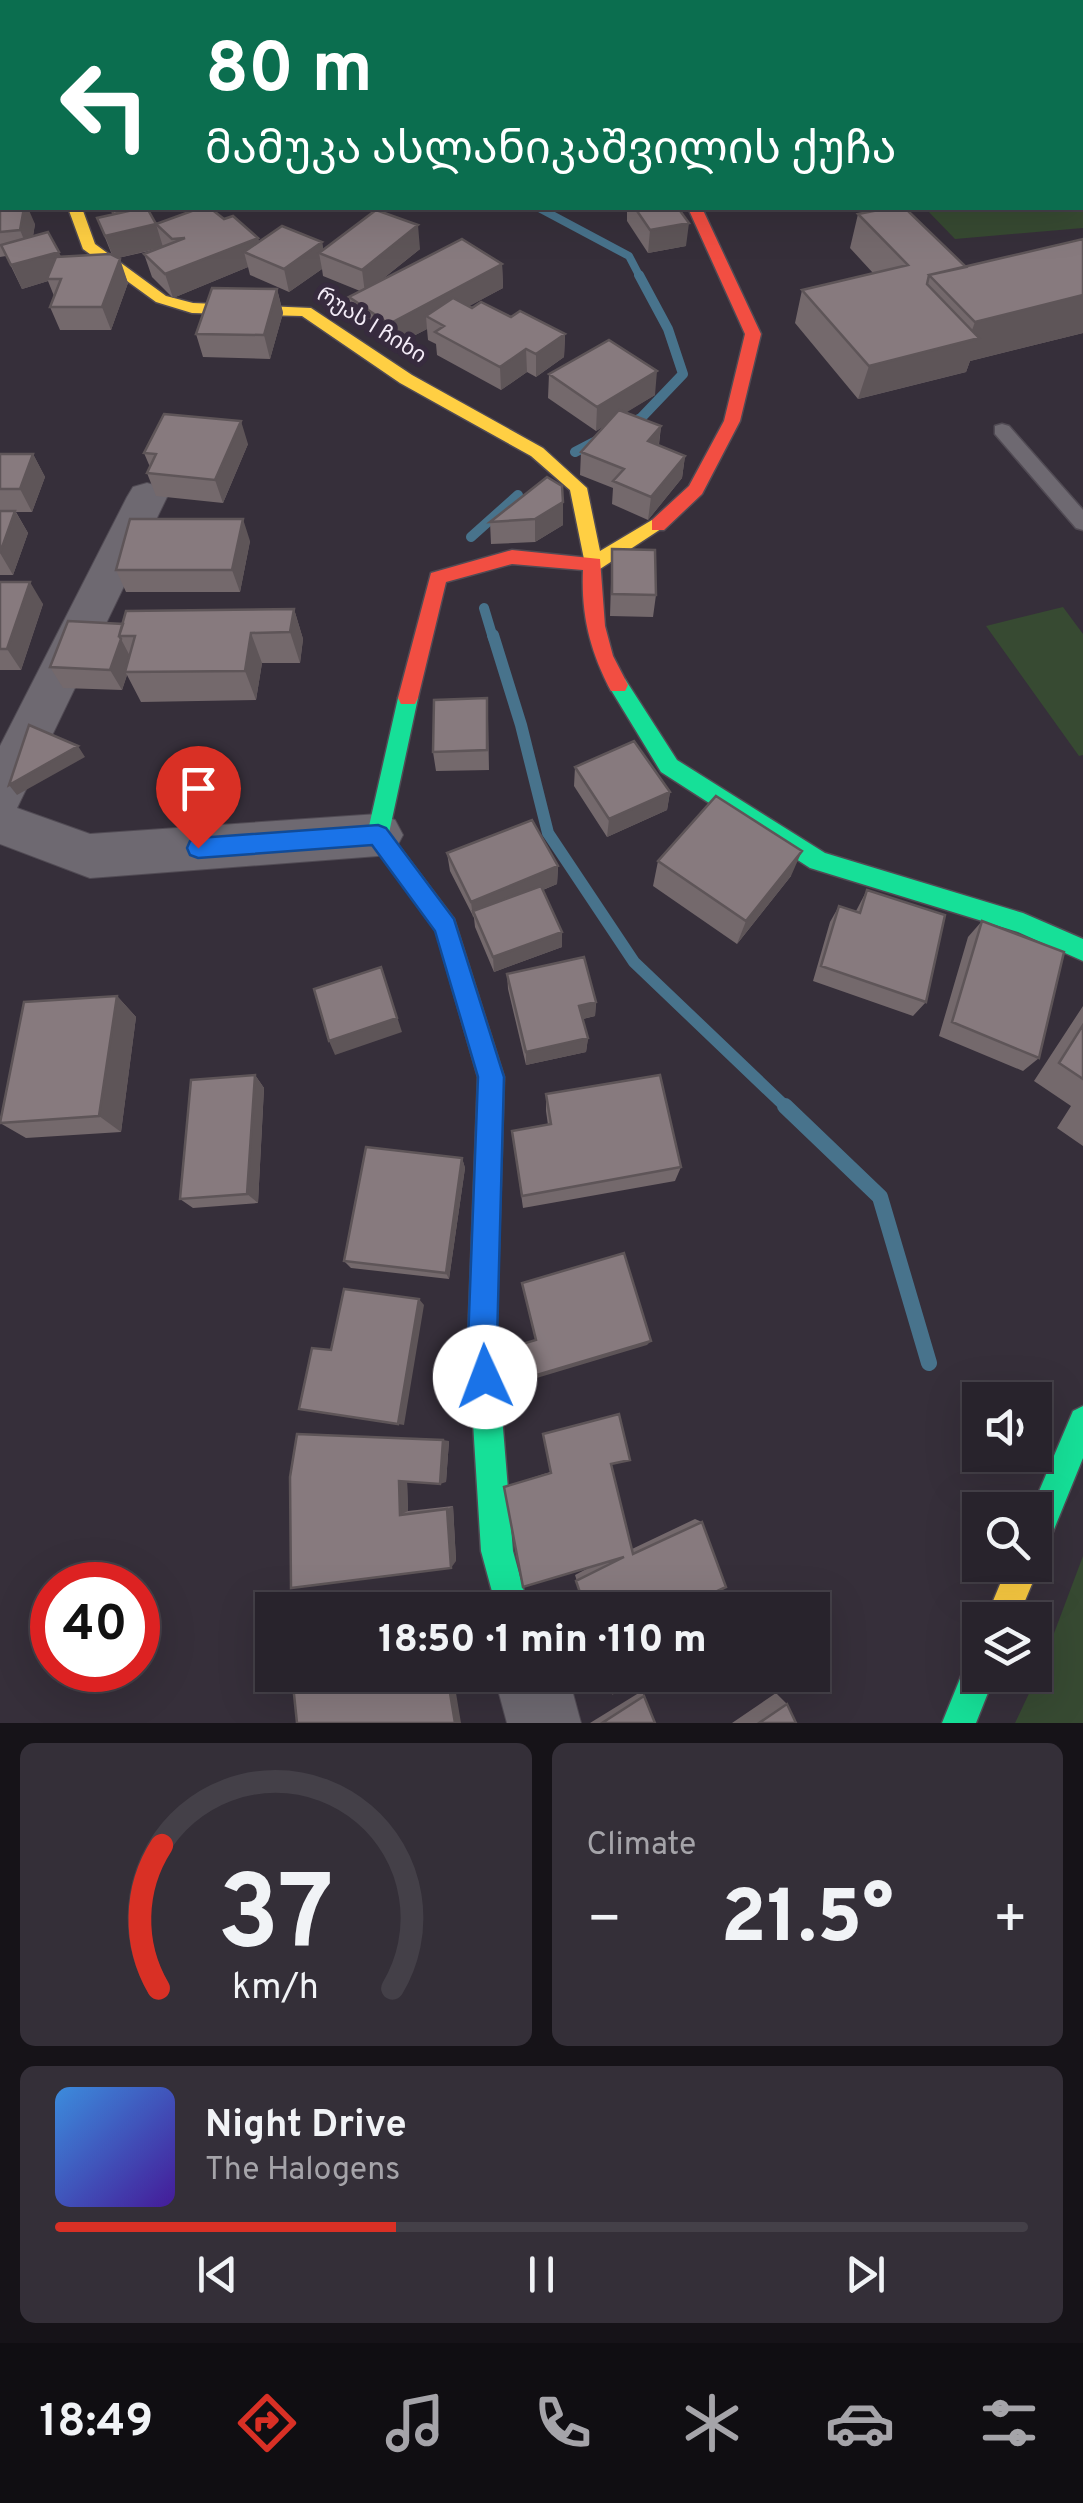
<!DOCTYPE html>
<meta charset="utf-8">
<style>
:root{--surface:#28232c;--page:#342f38;--text:#f1f3f6;--muted:#a5a4a9;--line:#444048;--accent:#d93025}
body{margin:0;font-family:Overpass,"Noto Sans Georgian",sans-serif;background:var(--page);color:var(--text);height:100vh;display:flex;flex-direction:column;font-size:38px;white-space:nowrap}
*{box-sizing:border-box;margin:0}
p{font-size:32px;color:var(--muted)}
.icon{flex:none;width:55px;height:55px;fill:none;stroke:currentColor;stroke-width:2;stroke-linecap:round;stroke-linejoin:round}
.map{position:relative;height:1723px;overflow:hidden}
.details{display:flex;flex-direction:column;gap:20px;padding:20px;background:#161318;flex:1}
.details>*{flex:none}
.guide{position:absolute;left:0px;top:0px;width:1085px;height:210px;box-shadow:0 10px 40px #0002,0 0 0 2px var(--line);background:#0b6e4f;color:#fff;overflow:hidden}
.buttons{position:absolute;left:962px;top:1382px;display:grid;gap:20px}
.buttons a{display:grid;place-items:center;width:90px;height:90px;border-radius:0px;background:var(--surface);box-shadow:0 10px 40px #0002,0 0 0 2px var(--line);font-size:50px}
.speed{position:absolute;left:30px;top:1562px;display:flex;gap:20px;font-size:50px;font-weight:700;text-align:center}
.speed>*{display:grid;place-content:center;width:130px;height:130px;border-radius:50%;background:var(--surface);box-shadow:0 10px 40px #0002,0 0 0 2px var(--line);line-height:1}
.speed .limit{border:15px solid #d22;background:#fff;color:#111}
.pin{position:absolute;display:grid;place-items:center;width:85px;height:85px;color:#fff;margin:-102px -42px;border-radius:50% 50% 50% 0;rotate:-45deg;box-shadow:0 0 10px #0007}
.pin .icon{rotate:45deg}
.me{position:absolute;width:110px;margin:-55px;rotate:358deg;stroke-linejoin:round;filter:drop-shadow(0 0 8px #0008)}
.turn{display:flex;align-items:center;gap:35px;height:210px;padding:0 40px;font-size:45px}
.turn .icon{width:130px;height:130px;stroke-width:2.5}
.turn b{display:block;font-size:70px;line-height:85px}
.big{font-size:75px;font-weight:800;line-height:1.1}
.details .tile{flex:1;display:flex;flex-direction:column;justify-content:center;gap:15px;min-width:0;padding:0 35px;border-radius:15px;background:var(--page)}
.details .dial{align-items:center;gap:0}
.dial svg{height:260px;overflow:visible;fill:none;stroke:var(--line);stroke-width:7;stroke-linecap:round;text-anchor:middle}
.dial text{fill:var(--text);stroke:none}
.song{display:flex;align-items:center;gap:30px}
.cover{width:120px;height:120px;border-radius:15px;background:linear-gradient(135deg,hsl(210 70% 55%),hsl(260 70% 35%))}
.played{height:10px;border-radius:5px;background:linear-gradient(90deg,var(--accent) 35%,var(--line) 35%)}
.keys{display:flex;justify-content:space-around;direction:ltr}
.heat{display:flex;justify-content:space-between;align-items:center;font-size:55px;direction:ltr}
.details .tiles{flex:1;display:grid;gap:20px;grid-template-columns:1fr 1fr}
.tile:last-child{grid-column:span 2}
.trip{position:absolute;left:255px;top:1592px;width:575px;height:100px;border-radius:0px;background:var(--surface);box-shadow:0 10px 40px #0002,0 0 0 2px var(--line);font-weight:800;line-height:100px;text-align:center}
.tabs{display:flex;height:160px;justify-content:space-around;align-items:center;background:#100e12;color:var(--muted)}
.tabs .icon{width:70px;height:70px}
.tabs .current{color:var(--accent)}
.tabs b{font-size:45px;color:var(--text)}
.map>svg:first-child{display:block}
.green{fill:#374a32}
.lines{fill:none;stroke-linecap:round;stroke-linejoin:round}
.stream-far3{stroke:#48738c;stroke-width:8}
.stream-far2{stroke:#48738c;stroke-width:10}
.stream-far1{stroke:#48738c;stroke-width:12}
.stream{stroke:#48738c;stroke-width:16}
.lane-casing{stroke:#514b54;stroke-width:3}
.street-casing{stroke:#514b54;stroke-width:2}
.fast-casing{stroke:#514b54;stroke-width:3}
.slow-casing{stroke:#514b54;stroke-width:3}
.jam-casing{stroke:#514b54;stroke-width:3}
.lane{fill:#6e6971;fill-rule:evenodd}
.street{fill:#6e6971;fill-rule:evenodd}
.fast{fill:#16e098;fill-rule:evenodd}
.slow{fill:#ffcf43;fill-rule:evenodd}
.jam{fill:#f24e42;fill-rule:evenodd}
.wall{fill:#74696c}
.shaded-wall{fill:#5e5558}
.building{fill:#877a7e;stroke:#5e5558;stroke-width:2.5}
.route{fill:#1a73e8;stroke:#114b97;stroke-width:2.5}
.labels{text-anchor:middle;dominant-baseline:central;stroke-width:10;stroke-linejoin:round;paint-order:stroke}
.far-street-label{font-size:22px;fill:#f3ebf7;stroke:#372b3e}
</style>
<div class="map">
<svg width="1083" height="1723" viewBox="0 0 1083 1723">
<rect width="100%" height="100%" fill="#362f3a"/>
<path class="green" d="M728,0H1083V228L955,239L925,208H1082V2Z
M1063,607L1083,634V755L1079,756L986,626Z
M1083,1556V1723H1015L1041,1668Z"/>
<g class="lines">
<path class="stream-far3" d="M383,0L392,2
M448,2L457,0
M569,2L573,0
M316,208H327
M539,208L629,256L640,277"/>
<path class="stream-far2" d="M629,424L641,418L683,374L668,329L639,275
M575,452L602,438
M471,537L518,495
M484,608L493,638"/>
<path class="stream-far1" d="M493,635L521,725L548,833L634,962L788,1109"/>
<path class="stream" d="M785,1106L880,1197L929,1363"/>
<defs>
<path id="lane" d="M1002,424L1009,426L1083,510V530L1076,528L995,434V426Z"/>
<path id="street" d="M639,0H665V2H640Z
M147,483L161,487L167,497L17,808L90,834L378,814L395,820L403,835L395,850L378,856L90,878L0,844V746L127,497L133,487Z
M494,1675H568L581,1723H507Z"/>
<path id="fast" d="M618,677L625,679L677,760L825,853L1023,913L1083,939V961L1018,932L810,868L661,772L608,685Z
M408,690L418,698L389,833L454,919L504,1077L496,1342L513,1551L529,1610H497L481,1551L468,1342L478,1077L436,931L367,835L398,698Z
M1083,1406V1458L1046,1549L1035,1554V1510H1031L1073,1411Z
M980,1655V1675H995L976,1723H942L968,1659Z"/>
<path id="slow" d="M68,208H82L95,244L166,296L193,303L311,308L412,375L543,448L587,488L600,551L652,520H664L667,525L600,569H586L570,490L531,456L400,383L302,316L192,313L156,302L83,249Z
M1035,1554L1040,1565L1017,1620H985L1008,1565H1035Z"/>
<path id="jam" d="M688,208H702L761,334L740,421L702,494L664,530H652V520L689,486L724,421L745,334Z
M512,550L600,559L605,626L613,656L628,685L625,691H611C590,651 581,615 583,570L512,564L446,582L418,698L415,704H401L398,698L431,573Z"/>
</defs>
<use href="#lane" class="lane-casing"/>
<use href="#street" class="street-casing"/>
<use href="#fast" class="fast-casing"/>
<use href="#slow" class="slow-casing"/>
<use href="#jam" class="jam-casing"/>
<use href="#lane" class="lane"/>
<use href="#street" class="street"/>
<use href="#fast" class="fast"/>
<use href="#slow" class="slow"/>
<use href="#jam" class="jam"/>
</g>
<path class="wall" d="M0,63H2V208L35,224L33,236L62,257L112,255L97,218L156,224L224,219L258,238L259,242H322L323,250L420,249L380,281L502,264L503,288L469,306L565,334L564,357L536,377L527,372L501,390L437,355L436,344L428,340L427,329L392,347L353,320L349,297L360,291L323,276L322,269L289,292L250,275L248,267L173,298L152,277L144,254L158,249L118,258L128,283L111,330H60L50,307L54,296L48,281L22,289L6,256L0,257Z
M627,208H678L686,246L648,253L627,221Z
M858,214L966,267L1083,239V333L970,361L966,372L858,399L795,323L802,290L873,273L850,248Z
M277,289L283,313L270,359L203,357L196,334Z
M549,374L655,395L626,412L661,426L659,445L685,456L682,478L648,520L612,504L613,488L580,475L581,452L607,424L596,431L548,398Z
M248,444L223,503L156,496L147,473L150,467L144,453Z
M0,454H33L45,477L32,512H16L28,533L13,575H0Z
M563,502V525L535,542L491,544L490,522Z
M250,541L240,592H126L116,570Z
M612,549L656,595L653,617L610,616Z
M0,582L43,604L21,670H0Z
M294,609L303,639L300,663H262L256,700L141,702L127,675L122,690L63,688L50,667L123,624Z
M488,718L489,770L436,771L433,752Z
M575,767L670,792L667,810L607,837L574,786Z
M447,853L558,866L557,884L543,890L562,947L494,972L475,927L474,918L450,871Z
M658,861L791,876L737,944L653,886Z
M867,890L926,1002L913,1016L813,981L830,922L839,906L856,911Z
M982,921L1039,1058L1023,1071L939,1036L968,937Z
M507,974L596,1002L595,1016L583,1019L588,1038L586,1052L526,1065L508,989Z
M117,996L136,1017L121,1132L26,1138L0,1123Z
M1083,1006V1146L1057,1128L1071,1106L1034,1081Z
M255,1075L264,1088L258,1203L193,1208L180,1199Z
M546,1094L681,1167L675,1181L523,1208L512,1131L548,1125L546,1111Z
M462,1158L465,1168L449,1279L351,1268L344,1261Z
M449,1441L446,1482H407L408,1511L453,1506L456,1561L291,1588Z
M611,1464L632,1549L695,1519L702,1522L586,1610L575,1575L592,1566L504,1487L550,1472Z
M642,1691L655,1723H590Z
M776,1693L787,1704L796,1723H732Z"/>
<path class="shaded-wall" d="M166,0H184L185,2H150Z
M2,146V196L0,192V151Z
M24,208H28L35,224L30,254L20,230Z
M138,208H140L156,224L163,247L114,259L105,236Z
M689,223L686,246L648,253L650,230Z
M418,225L420,249L365,293L362,270Z
M258,238L263,260L244,252L248,267L173,298L165,274Z
M322,242L324,255L319,253L322,269L289,292L284,269Z
M59,252L69,275L47,279L48,281L22,289L11,265Z
M120,259L128,283L111,330L102,307Z
M502,264L503,288L438,323L426,316L427,329L392,347L389,324Z
M277,289L283,313L270,359L264,335Z
M1083,295V333L970,361L966,372L858,399L869,366L968,341L975,322Z
M565,334L564,357L536,377V354Z
M526,349L527,372L501,390L500,367Z
M657,371L655,395L596,431L597,407Z
M241,421L248,444L223,503L215,480Z
M661,426L658,449L648,441Z
M33,454L45,477L32,512L20,489Z
M685,456L682,478L648,520L651,497Z
M563,502V525L535,542V519Z
M15,511L28,533L13,575L0,553Z
M243,519L250,541L240,592L232,570Z
M30,582L43,604L21,670L7,649Z
M294,609L303,639L300,663L290,632Z
M251,633L262,663L256,700L245,671Z
M121,639L132,660L125,672L127,675L122,690L110,670Z
M78,746L85,757L17,795L9,785Z
M670,792L667,810L607,837L609,819Z
M802,851L791,876L737,944L746,921Z
M558,866L557,884L476,917L473,911V918L471,902Z
M562,932V947L494,972L493,957Z
M381,967L402,1032L335,1055L329,1041Z
M117,996L136,1017L121,1132L99,1116Z
M596,1002L595,1016L578,1020L579,1006Z
M588,1038L586,1052L526,1065V1052Z
M255,1075L264,1088L258,1203L247,1194Z
M462,1158L465,1168L449,1279L446,1273Z
M419,1299L424,1305L404,1425L398,1424Z
M651,1341L647,1345L530,1380V1377Z
M443,1440L449,1441L446,1482L440,1484Z
M407,1479L408,1511L400,1515L399,1481Z
M453,1506L456,1561L451,1568L447,1509Z
M447,1675H453L461,1723H455Z"/>
<path class="building" d="M73,0H113L114,2H74Z
M136,0H166L150,2H137Z
M596,0H637L636,2H595Z
M0,63H2V92H0Z
M0,108H2V140L0,139Z
M0,170H2V182L0,192Z
M2,202V208H24L20,230L0,232V203Z
M112,208H138V209L113,214Z
M142,208H147L156,224L105,236L97,218Z
M200,208H210L224,219L233,216L258,238L165,274L144,254L185,238L172,239L156,224Z
M635,208H678L689,223L650,230Z
M889,208H905L966,267L929,275L927,284L979,338L869,366L802,290L908,265L858,214Z
M376,210L418,225L362,270L319,253Z
M282,226L322,242L284,269L244,252Z
M48,232L59,252L11,265L1,245Z
M462,239L502,264L389,324L349,297Z
M1083,239V295L975,322L929,275Z
M110,254L120,259L102,307H50L61,279H47L56,257Z
M212,288L277,289L264,335L196,334Z
M453,298L472,308L481,302L511,317L520,311L565,334L536,354L526,349L500,367L435,332L444,326L426,316Z
M609,340L657,371L597,407L549,374Z
M619,410L661,426L648,441L685,456L651,497L613,481L624,469L581,452Z
M164,414L241,421L215,480L147,473L156,454L144,453Z
M0,454H33L20,489H0Z
M547,477L562,486L563,502L535,519L490,522Z
M0,511H15L0,553Z
M130,519H243L232,570H116Z
M612,549L655,550L656,595L612,594Z
M0,582H30L7,649H0Z
M294,609L290,632L251,633L245,671L125,672L135,636H119L126,611Z
M68,621L123,624L119,636L121,639L110,670L50,667Z
M487,698V750L433,752L434,700Z
M29,725L78,746L9,785Z
M634,741L670,792L609,819L575,767Z
M716,796L802,851L746,921L658,861Z
M532,820L558,866L471,902L447,853Z
M541,886L562,932L493,957L473,911Z
M867,890L945,915L926,1002L821,966L839,906L860,913Z
M982,921L1064,952L1039,1058L952,1022Z
M584,957L596,1002L579,1006L588,1038L526,1052L507,974Z
M381,967L397,1018L329,1041L314,989Z
M117,996L99,1116L0,1123L24,1002Z
M1083,1025V1079L1059,1063Z
M255,1075L247,1194L180,1199L191,1080Z
M660,1075L681,1167L522,1196L512,1131L551,1124L546,1094Z
M366,1147L462,1158L446,1273L344,1261Z
M624,1253L651,1341L530,1377L522,1344L536,1340L522,1283Z
M344,1289L419,1299L398,1424L299,1409L312,1348L331,1350Z
M619,1414L630,1460L611,1464L633,1554L702,1522L726,1587L694,1602L697,1610H586L576,1581L624,1557L523,1587L504,1487L551,1473L543,1434Z
M297,1434L443,1440L440,1484L399,1481L400,1515L447,1509L451,1568L291,1588L290,1477Z
M292,1675H447L455,1723H297Z
M607,1675H650L613,1693Z
M644,1696L655,1723H602Z
M787,1704L796,1723H759Z"/>
<path class="route" d="M378,825L386,828L454,919L504,1077L497,1342L499,1377L495,1387L485,1392L474,1387L468,1342L478,1077L435,931L372,845L198,858L190,855L187,848L190,841L198,838Z"/>
<g class="labels">
<g class="far-street-label">
<text transform="translate(371 326) rotate(32)">რუას I ჩიხი</text>
</g>
</g>
</svg>
<div class="buttons">
<a><svg class="icon" aria-label="sound" viewBox="0 0 24 24"><path d="M4 9h4l5-4v14l-5-4H4zM17 9q2 3 0 6"/></svg></a>
<a><svg class="icon" aria-label="search" viewBox="0 0 24 24"><circle cx="10" cy="10" r="6"/><path d="M15 15l6 6"/></svg></a>
<a><svg class="icon" aria-label="layers" viewBox="0 0 24 24"><path d="M12 4l9 5-9 5-9-5zM3 14l9 5 9-5"/></svg></a>
</div>
<div class="speed"><div class="limit">40</div></div>
<div class="pin" style="left:198px;top:848px;background:#d93025"><svg class="icon" aria-label="arrive" viewBox="0 0 24 24"><path d="M6 21V4h12l-3 4 3 4H6"/></svg></div>
<svg class="me" style="left:485px;top:1377px" viewBox="-20 -20 40 40"><circle r="19" fill="#fff"/><path d="M0-13L10 11 0 6-10 11z" fill="#1a73e8"/></svg>
<div class="trip">18:50 · 1 min · 110 m</div>
<div class="guide">
<div class="turn"><svg class="icon" aria-label="left" viewBox="0 0 24 24"><path d="M17 20v-9H6M10 6l-5 5 5 5"/></svg><div><b>80 m</b>მამუკა ასლანიკაშვილის ქუჩა</div></div>
</div>
</div>
<section class="details">
<div class="tiles">
<div class="tile dial"><svg viewBox="0 0 100 80">
<path d="M14 69A42 42 0 1 1 86 69"/>
<path d="M14 69A42 42 0 0 1 15 25" stroke="#d93025"/>
<text x="50" y="56" font-size="32" font-weight="700">37</text>
<text x="50" y="72" font-size="11">km/h</text>
</svg></div>
<div class="tile"><p>Climate</p>
<div class="heat"><a>−</a><b class="big">21.5°</b><a>+</a></div>
</div>
<div class="tile">
<div class="song"><i class="cover"></i><div><b>Night Drive</b><p>The Halogens</p></div></div>
<div class="played"></div>
<div class="keys"><svg class="icon" aria-label="previous" viewBox="0 0 24 24"><path d="M18 5L8 12l10 7zM5 5v14"/></svg><svg class="icon" aria-label="pause" viewBox="0 0 24 24"><path d="M8 5v14M16 5v14"/></svg><svg class="icon" aria-label="next" viewBox="0 0 24 24"><path d="M6 5l10 7-10 7zM19 5v14"/></svg></div>
</div>
</div>
</section>
<nav class="tabs">
<b>18:49</b>
<svg class="icon current" aria-label="directions" viewBox="0 0 24 24"><path d="M12 3l9 9-9 9-9-9zM9 14v-3h6M13 9l2 2-2 2"/></svg>
<svg class="icon" aria-label="music" viewBox="0 0 24 24"><path d="M9 18V5l10-2v13"/><circle cx="6" cy="18" r="3"/><circle cx="16" cy="16" r="3"/></svg>
<svg class="icon" aria-label="phone" viewBox="0 0 24 24"><path d="M5 4h4l2 5-3 2q2 4 5 5l2-3 5 2v4C11 20 4 13 5 4z"/></svg>
<svg class="icon" aria-label="climate" viewBox="0 0 24 24"><path d="M12 3v18M4 7l16 10M4 17L20 7"/></svg>
<svg class="icon" aria-label="car" viewBox="0 0 24 24"><path d="M5 17H2v-5l4-1 3-4h7l3 4 3 1v5h-3M9 17h6M6 11h13"/><circle cx="7" cy="17" r="2"/><circle cx="17" cy="17" r="2"/></svg>
<svg class="icon" aria-label="filters" viewBox="0 0 24 24"><path d="M4 7h16M4 17h16"/><circle cx="9" cy="7" r="2"/><circle cx="15" cy="17" r="2"/></svg>
</nav>
